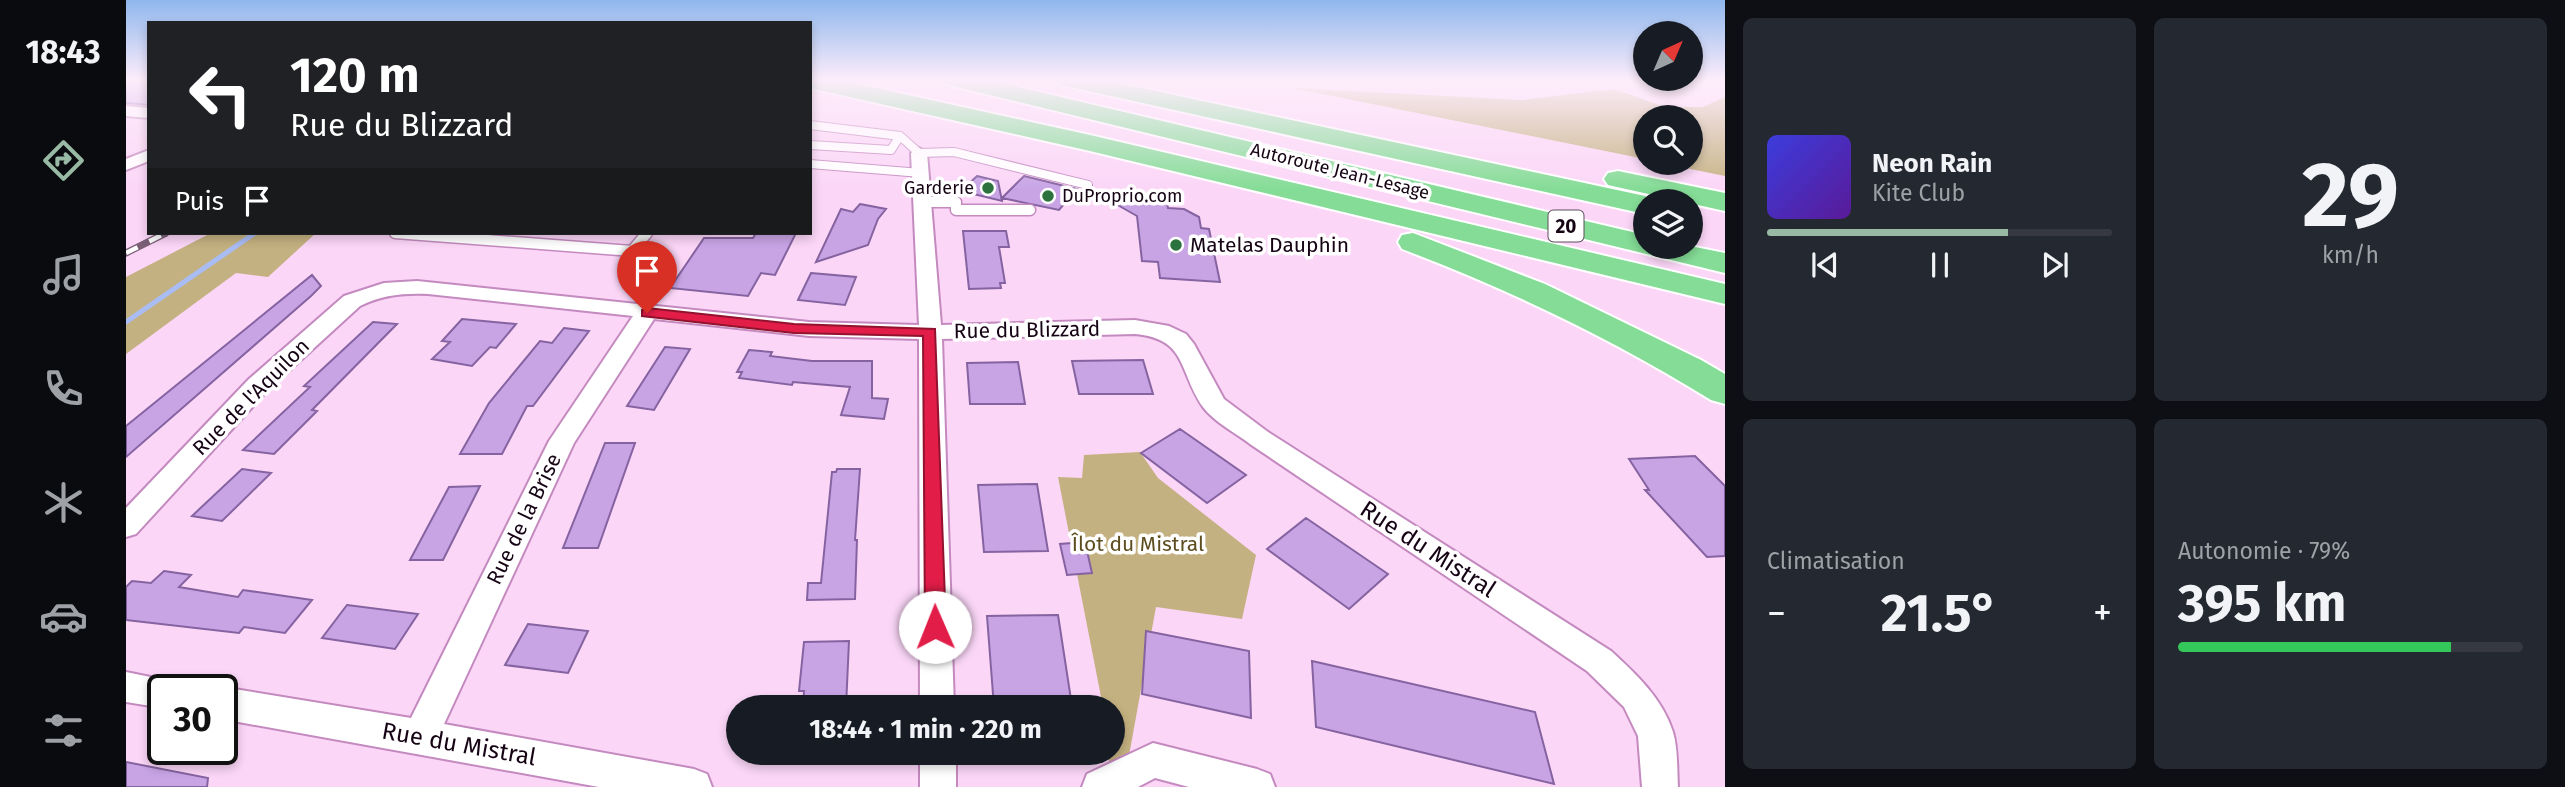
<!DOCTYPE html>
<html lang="fr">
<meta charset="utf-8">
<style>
:root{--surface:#171b24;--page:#242831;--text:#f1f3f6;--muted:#9ea1a6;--line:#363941;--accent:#98b9a3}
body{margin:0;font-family:"Fira Sans",sans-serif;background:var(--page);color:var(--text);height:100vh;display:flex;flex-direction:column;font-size:26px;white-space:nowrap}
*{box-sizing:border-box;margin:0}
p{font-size:23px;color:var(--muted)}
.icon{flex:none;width:38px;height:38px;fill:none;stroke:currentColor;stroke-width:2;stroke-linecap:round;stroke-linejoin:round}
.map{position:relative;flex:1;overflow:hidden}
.drawer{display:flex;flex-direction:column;gap:18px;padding:18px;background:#0d0f14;width:840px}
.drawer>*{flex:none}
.hud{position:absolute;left:21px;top:21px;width:665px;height:214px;border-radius:0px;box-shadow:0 4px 10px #0003;background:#202124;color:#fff;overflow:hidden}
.needle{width:46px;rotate:44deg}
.buttons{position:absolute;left:1507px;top:21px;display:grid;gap:14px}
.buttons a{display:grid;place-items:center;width:70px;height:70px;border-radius:50%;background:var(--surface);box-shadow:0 4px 10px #0003;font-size:35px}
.speed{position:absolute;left:21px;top:674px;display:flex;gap:14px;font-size:35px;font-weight:700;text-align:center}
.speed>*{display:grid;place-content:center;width:91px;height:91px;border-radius:50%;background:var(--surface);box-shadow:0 4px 10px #0003;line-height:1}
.speed .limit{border:4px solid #111;border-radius:10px;background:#fff;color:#111}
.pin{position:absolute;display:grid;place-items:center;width:60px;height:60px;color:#fff;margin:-72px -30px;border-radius:50% 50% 50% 0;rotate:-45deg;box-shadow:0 0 7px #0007}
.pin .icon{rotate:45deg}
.me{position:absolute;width:77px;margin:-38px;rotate:359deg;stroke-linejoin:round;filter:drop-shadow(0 0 5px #0008)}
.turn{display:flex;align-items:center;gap:24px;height:147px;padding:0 28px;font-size:32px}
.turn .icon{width:91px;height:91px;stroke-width:2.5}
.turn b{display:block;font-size:49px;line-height:60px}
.then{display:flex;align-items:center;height:66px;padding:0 28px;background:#0003;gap:14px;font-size:26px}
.big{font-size:52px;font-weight:700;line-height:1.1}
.drawer .tile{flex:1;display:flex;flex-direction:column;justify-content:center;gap:10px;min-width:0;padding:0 24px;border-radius:10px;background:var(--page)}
.drawer .dial{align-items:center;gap:0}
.dial b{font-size:91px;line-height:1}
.song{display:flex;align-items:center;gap:21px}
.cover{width:84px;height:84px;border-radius:10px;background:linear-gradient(135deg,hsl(240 70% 55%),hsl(270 70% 35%))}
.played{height:7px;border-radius:4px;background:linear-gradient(90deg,var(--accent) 70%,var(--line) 70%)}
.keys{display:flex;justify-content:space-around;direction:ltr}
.heat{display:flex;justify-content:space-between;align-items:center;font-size:38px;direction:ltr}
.charge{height:10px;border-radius:5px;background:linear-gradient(90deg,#34c759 79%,var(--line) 0)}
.drawer .tiles{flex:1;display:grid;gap:18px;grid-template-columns:repeat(2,1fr)}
.trip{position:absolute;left:600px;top:695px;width:399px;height:70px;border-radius:35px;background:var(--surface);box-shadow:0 4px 10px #0003;font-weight:700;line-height:70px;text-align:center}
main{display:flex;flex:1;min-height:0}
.tab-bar{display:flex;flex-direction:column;width:126px;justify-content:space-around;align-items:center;background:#090b0e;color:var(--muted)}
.tab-bar .icon{width:49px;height:49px}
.tab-bar .current{color:var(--accent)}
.tab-bar b{font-size:32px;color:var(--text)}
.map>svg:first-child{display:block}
.green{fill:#c4b181}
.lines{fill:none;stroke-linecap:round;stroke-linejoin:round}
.stream{stroke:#a9bcf4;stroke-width:5}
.building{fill:#c8a4e5;stroke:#8563a0;stroke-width:2}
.service-far1-casing{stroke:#c48abf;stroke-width:10}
.service-casing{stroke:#c48abf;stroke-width:13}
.minor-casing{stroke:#c48abf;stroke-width:4}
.motorway-casing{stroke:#fff;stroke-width:4}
.service-far1{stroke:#fff;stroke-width:8}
.service{stroke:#fff;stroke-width:10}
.minor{fill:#fff;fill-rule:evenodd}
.motorway{fill:#84dc96;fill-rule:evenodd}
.rail-casing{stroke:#7a5f77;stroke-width:7}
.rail{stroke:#fff;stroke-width:4.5;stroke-dasharray:13;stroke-linecap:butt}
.route{fill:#e11d48;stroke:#92132f;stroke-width:2}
.poi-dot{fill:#2c723e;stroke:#fff;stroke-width:2.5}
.labels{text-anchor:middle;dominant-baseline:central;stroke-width:7;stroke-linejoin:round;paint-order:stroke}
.far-street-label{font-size:18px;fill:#160415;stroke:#fff}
.far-poi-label{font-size:18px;fill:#160415;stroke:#fff;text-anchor:end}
.shield{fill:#fff;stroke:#5c4f5b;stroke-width:2}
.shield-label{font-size:19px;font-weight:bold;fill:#160415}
.poi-label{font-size:21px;fill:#160415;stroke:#fff;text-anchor:start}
.street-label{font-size:21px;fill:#160415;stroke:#fff}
.park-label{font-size:21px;fill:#5e4d1f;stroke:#fff}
.near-street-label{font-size:24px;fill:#160415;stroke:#fff}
</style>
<main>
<nav class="tab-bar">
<b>18:43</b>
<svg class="icon current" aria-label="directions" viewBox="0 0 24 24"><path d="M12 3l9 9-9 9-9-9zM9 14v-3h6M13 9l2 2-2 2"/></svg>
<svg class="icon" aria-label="music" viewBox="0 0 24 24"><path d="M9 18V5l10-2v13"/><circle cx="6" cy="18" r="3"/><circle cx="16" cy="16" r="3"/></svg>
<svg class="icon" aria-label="phone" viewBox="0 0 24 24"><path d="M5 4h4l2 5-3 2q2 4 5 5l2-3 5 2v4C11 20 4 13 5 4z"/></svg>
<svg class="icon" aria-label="climate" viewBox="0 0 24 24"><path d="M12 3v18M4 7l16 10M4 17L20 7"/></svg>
<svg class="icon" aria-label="car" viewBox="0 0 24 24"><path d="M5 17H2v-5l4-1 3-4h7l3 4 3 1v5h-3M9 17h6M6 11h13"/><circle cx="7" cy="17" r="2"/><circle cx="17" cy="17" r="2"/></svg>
<svg class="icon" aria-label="filters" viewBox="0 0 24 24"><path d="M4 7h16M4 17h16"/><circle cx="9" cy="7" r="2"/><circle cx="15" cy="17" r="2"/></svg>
</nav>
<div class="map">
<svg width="1599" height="787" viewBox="0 0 1599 787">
<rect width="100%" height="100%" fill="#fbd6f7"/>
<path class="green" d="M1167,88L1395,100L1488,89L1539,107H1577L1599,97V176L1535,163H1564V117H1519V159Z
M85,233H190L142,277L110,273L0,354V277Z
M1014,452L1032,478L1130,555L1116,619L1030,607L1000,772L985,780L982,753L987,752V707H977L932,477L956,478L958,455Z"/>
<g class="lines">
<path class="stream" d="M0,322L129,233"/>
</g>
<path class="building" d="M0,79H23V105L0,103Z
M851,176L872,181L876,201L835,191Z
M898,176L951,189L933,210L876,198Z
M981,199L1041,203L1042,208L1058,209L1073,217L1075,228L1083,229L1094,282L1034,278L1032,262L1016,261L1011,216Z
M734,204L760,209L752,219L742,245L690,262L715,209L727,212Z
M837,231H880L883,247H873L879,283H874L875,288L843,289Z
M630,233H670L649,275L635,273L622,296L544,288L578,238H627Z
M685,273L730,277L719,305L672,300Z
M186,275L195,286L185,296L0,457V426Z
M336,319L390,324L370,348L364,347L346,366L306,359L324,342L316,341Z
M247,322L271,324L186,410L191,411L148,454L117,450L184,387L178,386Z
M438,328L463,331L407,406H401L376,454H334L363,403L414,341L426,343Z
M539,347L564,349L528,410L501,406Z
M623,350L646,352L644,356L686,361H746V398L762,399L758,419L715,415L724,387L667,382L666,385L613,378L616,372H611Z
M1017,360L1027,394H953L946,361Z
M892,362L899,404H844L841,363Z
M1054,429L1120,475L1081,503L1015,453Z
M479,443H509L472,548H437Z
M1569,456L1599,486V556L1581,557L1519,490H1523L1503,459Z
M116,469L145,473L96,521L66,516Z
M711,469H734L729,540H731L729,599L681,600L682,583H695L706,472H710Z
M911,484L922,551L858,552L852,485Z
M354,486L317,560H284L323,487Z
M1180,518L1262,574L1223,609L1141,549Z
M959,542L966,573L941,575L934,544Z
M38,571L65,575L53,587L112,597L117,590L186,600L159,633L118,627L113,633L0,620V587L6,581L25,583Z
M221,605L292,614L269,649L196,638Z
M932,615L946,706L868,707L861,616Z
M402,624L462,631L442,673L379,665Z
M1020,631L1123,651L1125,718L1016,694Z
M723,641L720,707H677L678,691H673L678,642Z
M1186,661L1409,712L1428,784L1190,727Z
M0,762L82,778L81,787H0Z"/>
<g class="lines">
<defs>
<path id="service-far1" d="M684,125L774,136L793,153L828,152L962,185
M684,145L765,150L774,136
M684,164L795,173"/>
<path id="service" d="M798,202H830V210H904
M269,233L506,251L521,233"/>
<path id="minor" d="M0,106L23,108V118L0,116Z
M793,148L801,153L815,325L1009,320L1043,326L1060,334L1068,344L1098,399L1142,432L1485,651C1510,674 1536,698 1547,732C1552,749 1551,770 1552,787H1516L1512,736L1498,707L1461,671L1124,444C1110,433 1088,422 1077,407C1052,371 1062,339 1009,334L816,339L828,707H794L793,339L683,336L528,319L448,443L318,724L568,769L581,774L586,787H473L96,719V690H90L96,687L285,718L423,441L507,316L302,294C277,293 256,295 234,306L141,391L10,534L0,537V508L123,379L218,296L258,283L291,281L683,322L793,325L785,153Z
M23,150V161L0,170V159Z
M0,672L49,682L52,690H37V708L0,702Z
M1027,743L1131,769L1144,774L1149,787H1063L1029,778L1012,787H956L961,774Z
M794,752H830V787H794Z"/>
<path id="motorway" d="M684,79H709L964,135L1599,284V304L964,151L684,88Z
M816,79H858L1519,235V247L1564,246L1599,253V273L827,86L819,84Z
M929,79H974L1519,196L1531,201H1519V214L940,86L932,84Z
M1492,171L1599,193V211L1482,185L1478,179L1482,173Z
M1287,233L1419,284L1575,360L1599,374V404L1585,400C1487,339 1384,290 1276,249L1272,242L1276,235Z"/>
</defs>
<use href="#service-far1" class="service-far1-casing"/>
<use href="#service" class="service-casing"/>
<use href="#minor" class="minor-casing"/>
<use href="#motorway" class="motorway-casing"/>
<use href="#service-far1" class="service-far1"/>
<use href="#service" class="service"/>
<use href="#minor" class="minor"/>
<use href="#motorway" class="motorway"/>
<defs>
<path id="rail" d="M0,253L40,233"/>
</defs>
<use href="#rail" class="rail-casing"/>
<use href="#rail" class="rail"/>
</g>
<linearGradient id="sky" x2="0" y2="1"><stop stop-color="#8fb7ed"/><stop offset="0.42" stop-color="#fdedfb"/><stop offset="1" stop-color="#fdedfb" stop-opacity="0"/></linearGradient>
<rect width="1599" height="190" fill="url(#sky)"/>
<path class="route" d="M521,308L668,324L809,329L820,627L817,633L809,636L802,633L799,627L797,336L668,333L516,316V310Z"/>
<g class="poi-dot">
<circle cx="862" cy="188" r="7"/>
<circle cx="922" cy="196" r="7"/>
<circle cx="1050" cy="245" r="7"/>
</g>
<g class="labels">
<g class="far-street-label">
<text transform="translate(1214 171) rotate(14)">Autoroute Jean-Lesage</text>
</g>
<g class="far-poi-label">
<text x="848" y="188">Garderie</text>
<text x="936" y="196" text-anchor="start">DuProprio.com</text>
</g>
<rect class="shield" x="1422.5" y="210.5" width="35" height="31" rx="5"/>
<g class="shield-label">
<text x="1440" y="226">20</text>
</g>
<g class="poi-label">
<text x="1064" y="245">Matelas Dauphin</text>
</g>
<g class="street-label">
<text transform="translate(901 330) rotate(-1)">Rue du Blizzard</text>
<text transform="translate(125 397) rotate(-45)">Rue de l'Aquilon</text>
<text transform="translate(398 519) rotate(-64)">Rue de la Brise</text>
</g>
<g class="park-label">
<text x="1012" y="544">Îlot du Mistral</text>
</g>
<g class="near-street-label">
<text transform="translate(1302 549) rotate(33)">Rue du Mistral</text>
<text transform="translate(333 744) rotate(10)">Rue du Mistral</text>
</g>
</g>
</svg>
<div class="buttons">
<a><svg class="needle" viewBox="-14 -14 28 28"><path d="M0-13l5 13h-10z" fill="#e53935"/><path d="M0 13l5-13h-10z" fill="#9ea1a6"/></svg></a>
<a><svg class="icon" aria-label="search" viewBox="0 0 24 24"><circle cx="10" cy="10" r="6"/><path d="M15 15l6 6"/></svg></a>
<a><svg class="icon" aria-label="layers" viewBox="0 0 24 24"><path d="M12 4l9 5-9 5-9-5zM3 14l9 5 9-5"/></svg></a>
</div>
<div class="speed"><div class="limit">30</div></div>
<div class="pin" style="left:521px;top:313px;background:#d93025"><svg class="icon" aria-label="arrive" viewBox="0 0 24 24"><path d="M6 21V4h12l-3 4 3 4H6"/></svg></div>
<svg class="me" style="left:809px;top:627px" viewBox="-20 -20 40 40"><circle r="19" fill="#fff"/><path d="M0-13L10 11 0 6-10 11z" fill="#e11d48"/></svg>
<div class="trip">18:44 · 1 min · 220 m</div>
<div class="hud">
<div class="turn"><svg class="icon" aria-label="left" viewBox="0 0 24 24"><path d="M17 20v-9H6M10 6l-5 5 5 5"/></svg><div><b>120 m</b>Rue du Blizzard</div></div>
<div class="then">Puis<svg class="icon" aria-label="arrive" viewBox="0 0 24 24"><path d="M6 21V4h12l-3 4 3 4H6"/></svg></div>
</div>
</div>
<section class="drawer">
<div class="tiles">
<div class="tile">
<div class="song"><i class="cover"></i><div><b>Neon Rain</b><p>Kite Club</p></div></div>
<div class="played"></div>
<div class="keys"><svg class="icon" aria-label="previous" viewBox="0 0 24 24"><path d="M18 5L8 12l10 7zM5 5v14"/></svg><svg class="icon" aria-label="pause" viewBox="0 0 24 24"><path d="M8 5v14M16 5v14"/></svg><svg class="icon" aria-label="next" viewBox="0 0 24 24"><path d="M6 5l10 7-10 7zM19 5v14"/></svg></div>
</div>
<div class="tile dial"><b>29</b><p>km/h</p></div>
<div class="tile"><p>Climatisation</p>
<div class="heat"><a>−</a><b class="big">21.5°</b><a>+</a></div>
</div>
<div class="tile"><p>Autonomie · 79%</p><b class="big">395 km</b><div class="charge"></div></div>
</div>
</section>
</main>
